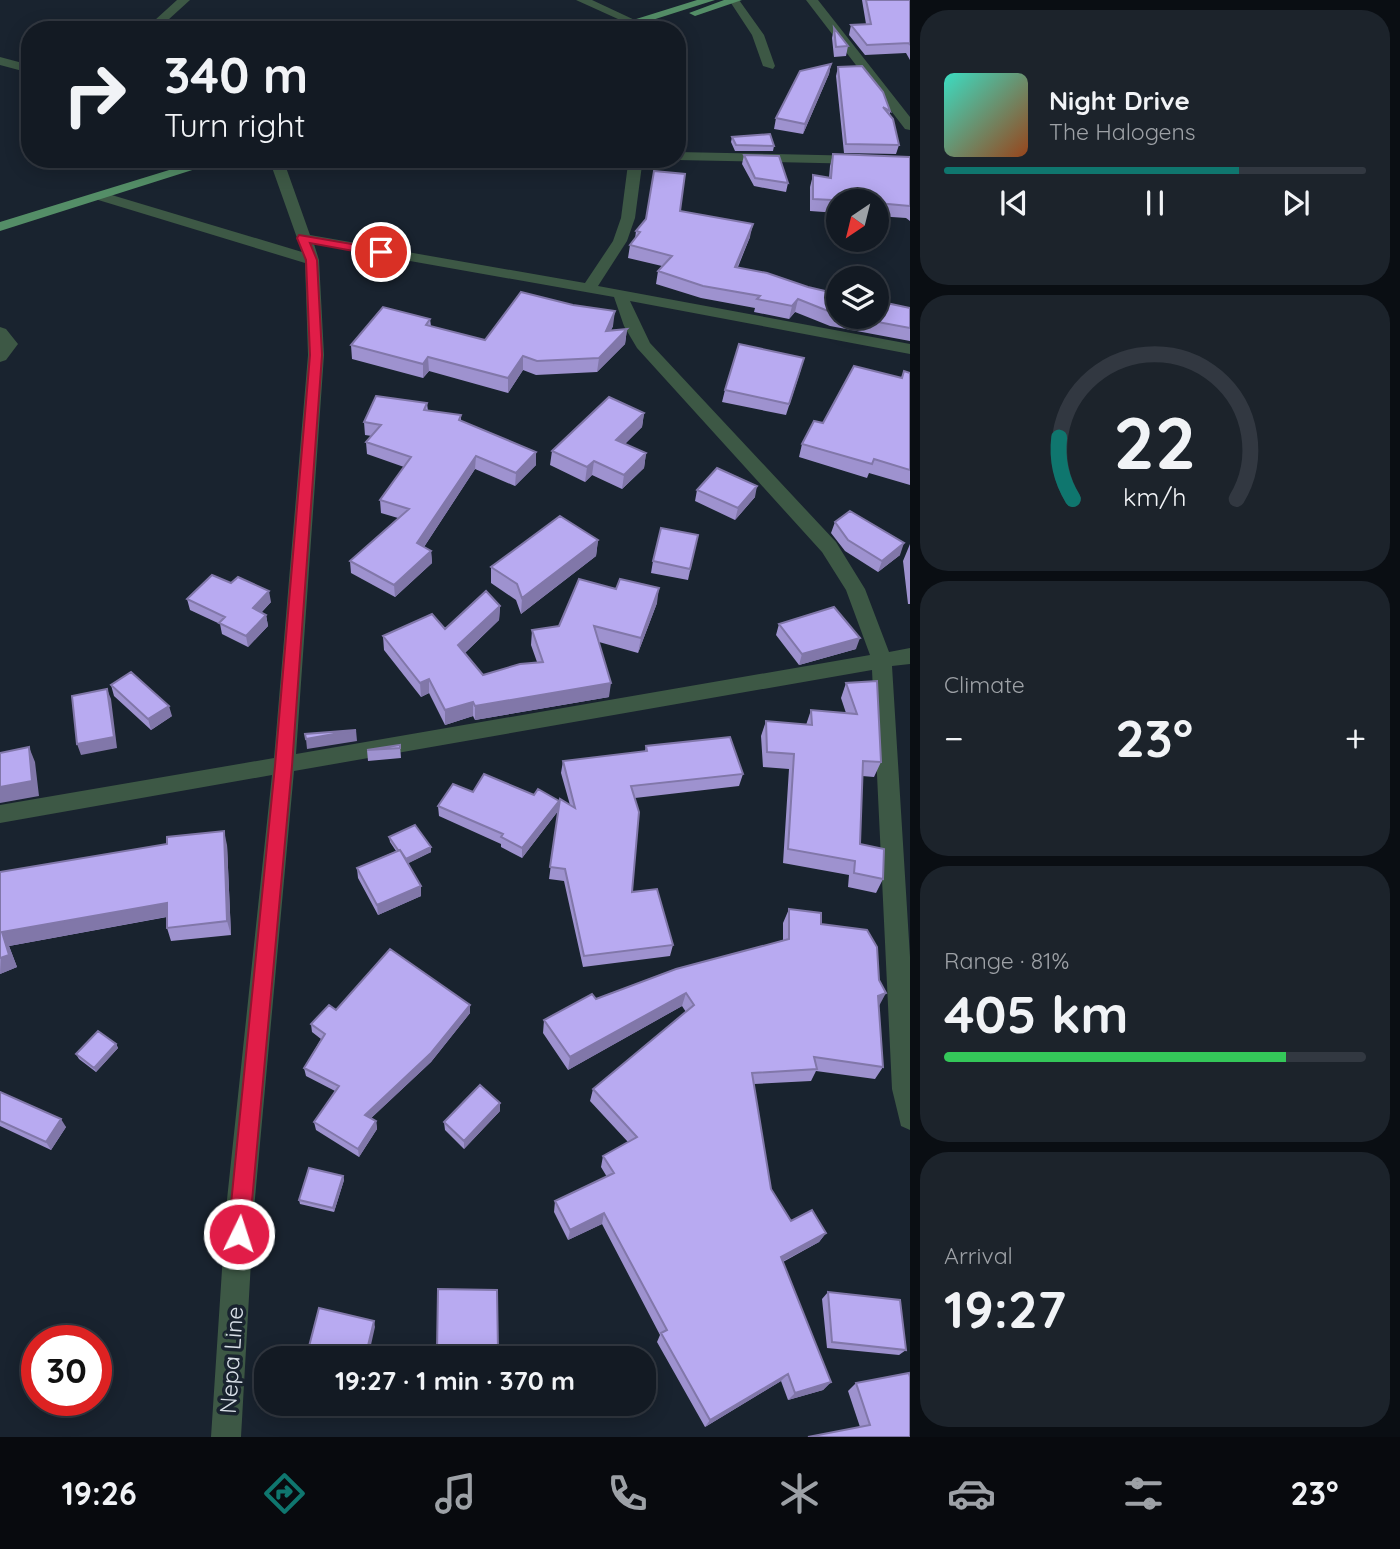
<!DOCTYPE html>
<meta charset="utf-8">
<style>
:root{--surface:#131a23;--page:#1c232b;--text:#f1f3f6;--muted:#9da1a6;--line:#323841;--accent:#0f766e}
body{margin:0;font-family:Quicksand,sans-serif;background:var(--page);color:var(--text);height:100vh;display:flex;flex-direction:column;font-size:26px;white-space:nowrap}
*{box-sizing:border-box;margin:0}
p{font-size:23px;color:var(--muted)}
.icon{flex:none;width:38px;height:38px;fill:none;stroke:currentColor;stroke-width:2;stroke-linecap:round;stroke-linejoin:round}
.map{position:relative;flex:1;overflow:hidden}
.drawer{display:flex;flex-direction:column;gap:10px;padding:10px;background:#0a0e13;width:490px}
.drawer>*{flex:none}
.banner{position:absolute;left:21px;top:21px;width:665px;height:147px;border-radius:28px;box-shadow:0 4px 18px #0003,0 0 0 2px var(--line);background:#131a23;color:var(--text);overflow:hidden}
.needle{width:46px;rotate:215deg}
.controls{position:absolute;left:826px;top:189px;display:grid;gap:14px}
.controls a{display:grid;place-items:center;width:63px;height:63px;border-radius:50%;background:var(--surface);box-shadow:0 4px 18px #0003,0 0 0 2px var(--line);font-size:35px}
.speed{position:absolute;left:21px;top:1325px;display:flex;gap:14px;font-size:35px;font-weight:700;text-align:center}
.speed>*{display:grid;place-content:center;width:91px;height:91px;border-radius:50%;background:var(--surface);box-shadow:0 4px 18px #0003,0 0 0 2px var(--line);line-height:1}
.speed .limit{border:10px solid #d22;background:#fff;color:#111}
.pin{position:absolute;display:grid;place-items:center;width:60px;height:60px;color:#fff;margin:-30px;border:4px solid #fff;border-radius:50%;box-shadow:0 2px 7px #0007}
.me{position:absolute;width:77px;margin:-38px;rotate:4deg;stroke-linejoin:round;filter:drop-shadow(0 0 5px #0008)}
.turn{display:flex;align-items:center;gap:24px;height:147px;padding:0 28px;font-size:32px}
.turn .icon{width:91px;height:91px;stroke-width:2.5}
.turn b{display:block;font-size:49px;line-height:60px}
.big{font-size:52px;font-weight:700;line-height:1.1}
.drawer .card{flex:1;display:flex;flex-direction:column;justify-content:center;gap:10px;min-width:0;padding:0 24px;border-radius:28px;background:var(--page)}
.drawer .dial{align-items:center;gap:0}
.dial svg{height:182px;overflow:visible;fill:none;stroke:var(--line);stroke-width:7;stroke-linecap:round;text-anchor:middle}
.dial text{fill:var(--text);stroke:none}
.song{display:flex;align-items:center;gap:21px}
.cover{width:84px;height:84px;border-radius:10px;background:linear-gradient(135deg,hsl(170 70% 55%),hsl(20 70% 35%))}
.played{height:7px;border-radius:4px;background:linear-gradient(90deg,var(--accent) 70%,var(--line) 70%)}
.keys{display:flex;justify-content:space-around;direction:ltr}
.heat{display:flex;justify-content:space-between;align-items:center;font-size:38px;direction:ltr}
.charge{height:10px;border-radius:5px;background:linear-gradient(90deg,#34c759 81%,var(--line) 0)}
.trip{position:absolute;left:254px;top:1346px;width:402px;height:70px;border-radius:28px;background:var(--surface);box-shadow:0 4px 18px #0003,0 0 0 2px var(--line);font-weight:700;line-height:70px;text-align:center}
.tabs{display:flex;height:112px;justify-content:space-around;align-items:center;background:#080a0e;color:var(--muted)}
.tabs .icon{width:49px;height:49px}
.tabs .on{color:var(--accent)}
.tabs b{font-size:32px;color:var(--text)}
main{display:flex;flex:1;min-height:0}
.map>svg:first-child{display:block}
.lines{fill:none;stroke-linecap:round;stroke-linejoin:round}
.minor{fill:#3d5845;fill-rule:evenodd}
.primary{fill:#548e67;fill-rule:evenodd}
.wall{fill:#9e92cf}
.shaded-wall{fill:#8177a9}
.building{fill:#b8aaf1;stroke:#8177a9;stroke-width:2}
.route{fill:#e11d48;stroke:#92132f;stroke-width:2}
.labels{text-anchor:middle;dominant-baseline:central;stroke-width:7;stroke-linejoin:round;paint-order:stroke}
.street-label{font-size:23px;fill:#d9e0e8;stroke:#19232f}
</style>
<main>
<div class="map">
<svg width="910" height="1437" viewBox="0 0 910 1437">
<rect width="100%" height="100%" fill="#19232f"/>
<g class="lines">
<path class="minor" d="M177,0H190L157,30H144Z
M576,0H592L639,22L629,24Z
M729,0H739L764,35L775,66L773,69L763,66L752,35Z
M806,0H818L910,117V130L905,129Z
M0,57L30,65V73L0,65Z
M677,152L910,157V165L677,160L674,159H677Z
M172,159H187L188,161L181,165Z
M269,159H283L310,235L585,283L613,241L621,218L628,164L632,159H647L642,165L635,218L627,241L598,286L910,344V354L630,301L650,343L836,542L865,589L889,652L910,648V664L892,666L910,957V1130L901,1126L892,1089L872,670L294,771L254,1209L241,1437H211L226,1209L272,775L0,823V805L274,758L308,355L305,263L95,199L93,196L95,193H105L302,252ZM314,244L614,297L624,326L637,348L822,552L846,590L870,655L296,754L324,355L319,260Z
M0,327L6,329L18,344L6,360L0,362Z"/>
<path class="primary" d="M697,0H715L621,30H601Z
M724,0H742L695,16L689,13Z
M205,159H227L0,231V222Z"/>
</g>
<path class="wall" d="M862,0H910V60L906,53L865,55L849,35L851,25L866,24Z
M834,28L848,46L846,56L834,57L832,38Z
M831,64L829,74L803,134L774,129L776,118Z
M838,67L890,111V114L899,145L896,154L844,153L836,76Z
M732,137L774,146L773,151H735L731,142Z
M833,154L910,157V221L906,218L877,216V201H838V213L810,211V187L813,175L829,178L830,166Z
M744,155L788,183L786,192L754,186L742,164Z
M680,211L750,237L738,267L808,287L838,294V317H877L910,308V341L830,326L795,312L789,319L754,312L755,308L701,298L656,284L658,271L662,266L628,258L630,245L635,239L636,231Z
M430,319L431,326L485,340L613,326L611,330L627,329L625,344L597,372L536,375L523,370L508,393L429,371L423,378L352,359L351,345Z
M801,369L786,415L722,402L725,390Z
M910,373V485L869,473L867,478L799,457L802,444L823,423Z
M427,403L428,411L461,415V421L536,452V465L515,486L475,469L424,547L431,551L432,563L395,597L351,573L350,561L398,518L381,513L380,500L404,467L367,454L366,442L372,436L365,435L364,422Z
M644,413L642,427L625,444L646,453L644,468L622,489L592,475L585,482L550,465L552,451Z
M697,490L755,497L735,520L695,501Z
M835,522L900,555L878,572L845,551L831,533Z
M698,535L688,580L651,573L653,561Z
M598,540L596,556L521,614L516,600L491,583V567Z
M910,544V604H908L903,561Z
M187,599L271,602L261,613L266,615L268,626L248,647L222,634L220,624L190,610Z
M657,603L638,653L599,642L609,697L475,720L473,716L445,725L429,693L421,697L384,650L383,636L445,629L500,606L499,620L465,653L483,675L537,662L531,645L532,630L559,626Z
M779,624L856,649L799,665L776,635Z
M846,683L881,762L874,777L862,776L860,844L883,879L876,893L848,887L849,875L783,863L789,769L763,767L761,736L766,721L806,725L811,710L846,713L841,698Z
M111,685L172,716L151,730L114,696Z
M400,745L401,758L368,761L367,750Z
M646,746L743,774L739,786L635,798L632,892L673,945L670,956L583,967L564,881L549,879L560,799L570,805L561,773L563,761L645,751Z
M473,792L534,795L559,801L558,811L522,858L501,847V844L439,816L438,806Z
M389,837L431,847V852L408,863L421,886V896L378,915L358,878L357,868L396,851L390,842Z
M227,845L231,935L171,941L167,928V917L9,946L17,967L0,974V872Z
M789,909L821,924L879,1006L883,1067L875,1079L816,1071L811,1081L754,1084L771,1189L791,1221L826,1233L819,1242L783,1262L831,1382L823,1390L788,1400L781,1381L705,1427L657,1342L660,1335L602,1224L568,1240L554,1212L555,1201L607,1177L601,1167L603,1156L628,1142L590,1101L593,1089L686,1012L682,1006L568,1070L543,1033L544,1020L596,999L783,940V923Z
M336,1010L470,1013L431,1062L371,1118L376,1121L377,1129L359,1157L316,1130L314,1122L335,1091L306,1076L304,1068L321,1039L312,1032L311,1024Z
M116,1044L118,1048L96,1072L79,1059L76,1054Z
M0,1092L66,1127L51,1150L0,1126Z
M500,1111L464,1149L445,1130L444,1122Z
M343,1176L344,1180L334,1212L300,1204L299,1200Z
M438,1289L498,1352L497,1358L437,1357Z
M828,1292L906,1350L899,1355L827,1348L822,1299Z
M856,1383L910,1437L860,1427L848,1391Z
M323,1404H357L355,1411Z"/>
<path class="shaded-wall" d="M831,64L829,74L803,134L805,124Z
M753,224L750,237L732,279L735,267Z
M798,299L795,312L789,319L792,306Z
M615,311L613,326L604,345L606,331Z
M627,329L625,344L597,372L599,358Z
M523,356V370L508,393V378Z
M428,357L429,371L423,378V364Z
M644,413L642,427L614,454L616,440Z
M536,452V465L515,486L516,473Z
M646,453L644,468L622,489L624,475Z
M476,456L475,469L418,556L417,543Z
M594,461L592,475L585,482L587,467Z
M757,486L755,497L735,520L738,508Z
M598,540L596,556L521,614L522,598Z
M904,543L900,555L878,572L882,561Z
M431,551L432,563L395,597L394,585Z
M659,588L657,603L638,653L641,638Z
M269,591L271,602L255,619L253,608Z
M500,606L499,620L458,659V645Z
M266,615L268,626L248,647L246,636Z
M860,638L856,649L799,665L802,654Z
M429,679V693L421,697L420,683Z
M611,683L609,697L475,720V706Z
M107,689L111,699L117,748L81,755L77,744Z
M473,702V716L445,725V710Z
M169,706L172,716L151,730L148,719Z
M356,730L357,741L307,749L306,739Z
M29,747L35,762L39,796L0,803V787Z
M559,801L558,811L522,858V848Z
M224,831L227,845L231,935L227,921Z
M431,847V852L405,865V860Z
M421,886V896L378,915L377,905Z
M167,903L171,916L9,946L17,967L0,974L2,932Z
M686,993L682,1006L568,1070L570,1057Z
M886,993L879,1006L878,996Z
M470,1005V1013L431,1062L366,1123L365,1115Z
M116,1044L118,1048L96,1072L94,1068Z
M500,1103V1111L464,1149V1141Z
M61,1119L66,1127L51,1150L46,1142Z
M376,1121L377,1129L359,1157L358,1149Z
M343,1176L344,1180L334,1212L333,1208Z
M604,1213L602,1224L568,1240L570,1230Z
M826,1233L819,1242L774,1266L781,1257Z
M374,1321L375,1327L368,1358H365Z
M788,1374L781,1381L705,1427L710,1420Z
M831,1382L823,1390L788,1400L795,1393Z"/>
<path class="building" d="M866,0H910V45L909,43L867,45L851,25L871,24Z
M834,28L848,46L836,47Z
M831,64L805,124L776,118L800,71Z
M862,66L883,92L890,111L883,107L893,119L899,145L846,144L838,67Z
M770,134L774,146L736,145L732,137Z
M833,154L910,157V206L877,203V201H851L813,199V175L831,178Z
M744,155L779,156L788,183L755,178Z
M654,171L685,174L680,211L753,224L735,267L767,273L808,287L838,294V314L833,313L798,299L792,306L757,299L760,296L703,286L658,271L672,256L630,245L640,232L636,231L646,219Z
M521,292L573,305L615,311L606,331L627,329L599,358L537,361L523,356L508,378L428,357L423,364L351,345L383,307L430,319L426,325L485,340Z
M877,301L910,308V328L851,317H877Z
M739,344L804,358L789,404L725,390Z
M854,366L902,378L904,371L910,373V470L874,459L872,464L802,444L814,421L823,423Z
M376,396L427,403L424,410L461,415L459,420L536,452L516,473L476,456L417,543L431,551L394,585L350,561L409,509L380,500L411,457L366,442L381,425L364,422Z
M609,397L644,413L616,440L646,453L624,475L594,461L587,467L552,451Z
M717,468L757,486L738,508L697,490Z
M850,511L904,543L882,561L848,540L835,522Z
M560,516L598,540L522,598L517,584L491,567Z
M661,528L698,535L690,569L653,561Z
M212,575L231,583L238,577L269,591L253,608L266,615L246,636L219,623L225,617L187,599Z
M579,579L616,589L620,579L659,588L641,638L594,626L611,683L475,706L473,702L445,710L429,679L420,683L383,636L432,614L445,629L486,591L500,606L458,645L483,675L520,664L543,662L532,630L559,626Z
M834,607L860,638L802,654L779,624Z
M131,672L169,706L148,719L111,685Z
M877,681L881,762L863,761L860,844L884,849L883,879L854,873L855,861L788,849L794,754L767,752L766,721L812,725L811,710L857,714L846,683Z
M107,689L114,737L77,744L72,696Z
M356,730L306,739L305,734Z
M730,737L743,774L631,786L639,812L632,892L657,889L673,945L584,956L565,869L550,867L560,799L575,808L563,761L647,751L646,746Z
M400,745V748L367,750Z
M29,747L32,781L0,787V753Z
M484,774L534,795L538,789L559,801L522,848L501,837L503,834L438,806L453,784L473,792Z
M415,825L431,847L406,859L400,850H398L389,837Z
M224,831L227,921L167,928V903L2,932L9,955L0,958V872L167,844V837Z
M400,850L421,886L377,905L357,868Z
M789,909L821,913V924L867,930L877,947L879,980L886,993L878,996L883,1067L814,1057L817,1069L752,1073L771,1189L791,1221L812,1210L826,1233L781,1257L831,1382L795,1393L788,1374L710,1420L661,1333L667,1330L604,1213L570,1230L555,1201L614,1173L603,1156L637,1137L593,1089L694,1005L686,993L570,1057L544,1020L592,994L596,999L676,969L789,939Z
M390,949L470,1005L431,1053L365,1115L376,1121L358,1149L314,1122L339,1086L304,1068L325,1034L311,1024L329,1005L336,1010Z
M98,1031L116,1044L94,1068L76,1054Z
M480,1085L500,1103L464,1141L444,1122Z
M0,1092L61,1119L46,1142L0,1121Z
M309,1168L343,1176L333,1208L299,1200Z
M438,1289L497,1290L498,1352L437,1351Z
M828,1292L900,1300L906,1350L832,1342Z
M319,1308L374,1321L365,1358H306Z
M909,1373L910,1377V1437H808L870,1425L856,1383Z
M343,1404H354V1406Z"/>
<path class="route" d="M299,235L381,249L386,252L381,256L310,243L317,260L322,355L292,766L249,1234L246,1242L239,1245L231,1242L228,1234L275,766L310,355L306,260L297,238Z"/>
<g class="labels">
<g class="street-label">
<text transform="translate(231 1360) rotate(-86)">Nepa Line</text>
</g>
</g>
</svg>
<div class="controls">
<a><svg class="needle" viewBox="-14 -14 28 28"><path d="M0-13l5 13h-10z" fill="#e53935"/><path d="M0 13l5-13h-10z" fill="#9da1a6"/></svg></a>
<a><svg class="icon" aria-label="layers" viewBox="0 0 24 24"><path d="M12 4l9 5-9 5-9-5zM3 14l9 5 9-5"/></svg></a>
</div>
<div class="speed"><div class="limit">30</div></div>
<div class="pin" style="left:381px;top:252px;background:#d93025"><svg class="icon" aria-label="arrive" viewBox="0 0 24 24"><path d="M6 21V4h12l-3 4 3 4H6"/></svg></div>
<svg class="me" style="left:239px;top:1234px" viewBox="-20 -20 40 40"><circle r="17" fill="#e11d48" stroke="#fff" stroke-width="3"/><path d="M0-11L8 9 0 5-8 9z" fill="#fff"/></svg>
<div class="trip">19:27 · 1 min · 370 m</div>
<div class="banner">
<div class="turn"><svg class="icon" aria-label="right" viewBox="0 0 24 24"><path d="M7 20v-9h11M14 6l5 5-5 5"/></svg><div><b>340 m</b>Turn right</div></div>
</div>
</div>
<section class="drawer">
<div class="card">
<div class="song"><i class="cover"></i><div><b>Night Drive</b><p>The Halogens</p></div></div>
<div class="played"></div>
<div class="keys"><svg class="icon" aria-label="previous" viewBox="0 0 24 24"><path d="M18 5L8 12l10 7zM5 5v14"/></svg><svg class="icon" aria-label="pause" viewBox="0 0 24 24"><path d="M8 5v14M16 5v14"/></svg><svg class="icon" aria-label="next" viewBox="0 0 24 24"><path d="M6 5l10 7-10 7zM19 5v14"/></svg></div>
</div>
<div class="card dial"><svg viewBox="0 0 100 80">
<path d="M14 69A42 42 0 1 1 86 69"/>
<path d="M14 69A42 42 0 0 1 8 42" stroke="#0f766e"/>
<text x="50" y="56" font-size="32" font-weight="700">22</text>
<text x="50" y="72" font-size="11">km/h</text>
</svg></div>
<div class="card"><p>Climate</p>
<div class="heat"><a>−</a><b class="big">23°</b><a>+</a></div>
</div>
<div class="card"><p>Range · 81%</p><b class="big">405 km</b><div class="charge"></div></div>
<div class="card"><p>Arrival</p><b class="big">19:27</b></div>
</section>
</main>
<nav class="tabs">
<b>19:26</b>
<svg class="icon on" aria-label="directions" viewBox="0 0 24 24"><path d="M12 3l9 9-9 9-9-9zM9 14v-3h6M13 9l2 2-2 2"/></svg>
<svg class="icon" aria-label="music" viewBox="0 0 24 24"><path d="M9 18V5l10-2v13"/><circle cx="6" cy="18" r="3"/><circle cx="16" cy="16" r="3"/></svg>
<svg class="icon" aria-label="phone" viewBox="0 0 24 24"><path d="M5 4h4l2 5-3 2q2 4 5 5l2-3 5 2v4C11 20 4 13 5 4z"/></svg>
<svg class="icon" aria-label="climate" viewBox="0 0 24 24"><path d="M12 3v18M4 7l16 10M4 17L20 7"/></svg>
<svg class="icon" aria-label="car" viewBox="0 0 24 24"><path d="M5 17H2v-5l4-1 3-4h7l3 4 3 1v5h-3M9 17h6M6 11h13"/><circle cx="7" cy="17" r="2"/><circle cx="17" cy="17" r="2"/></svg>
<svg class="icon" aria-label="filters" viewBox="0 0 24 24"><path d="M4 7h16M4 17h16"/><circle cx="9" cy="7" r="2"/><circle cx="15" cy="17" r="2"/></svg>
<b>23°</b>
</nav>
